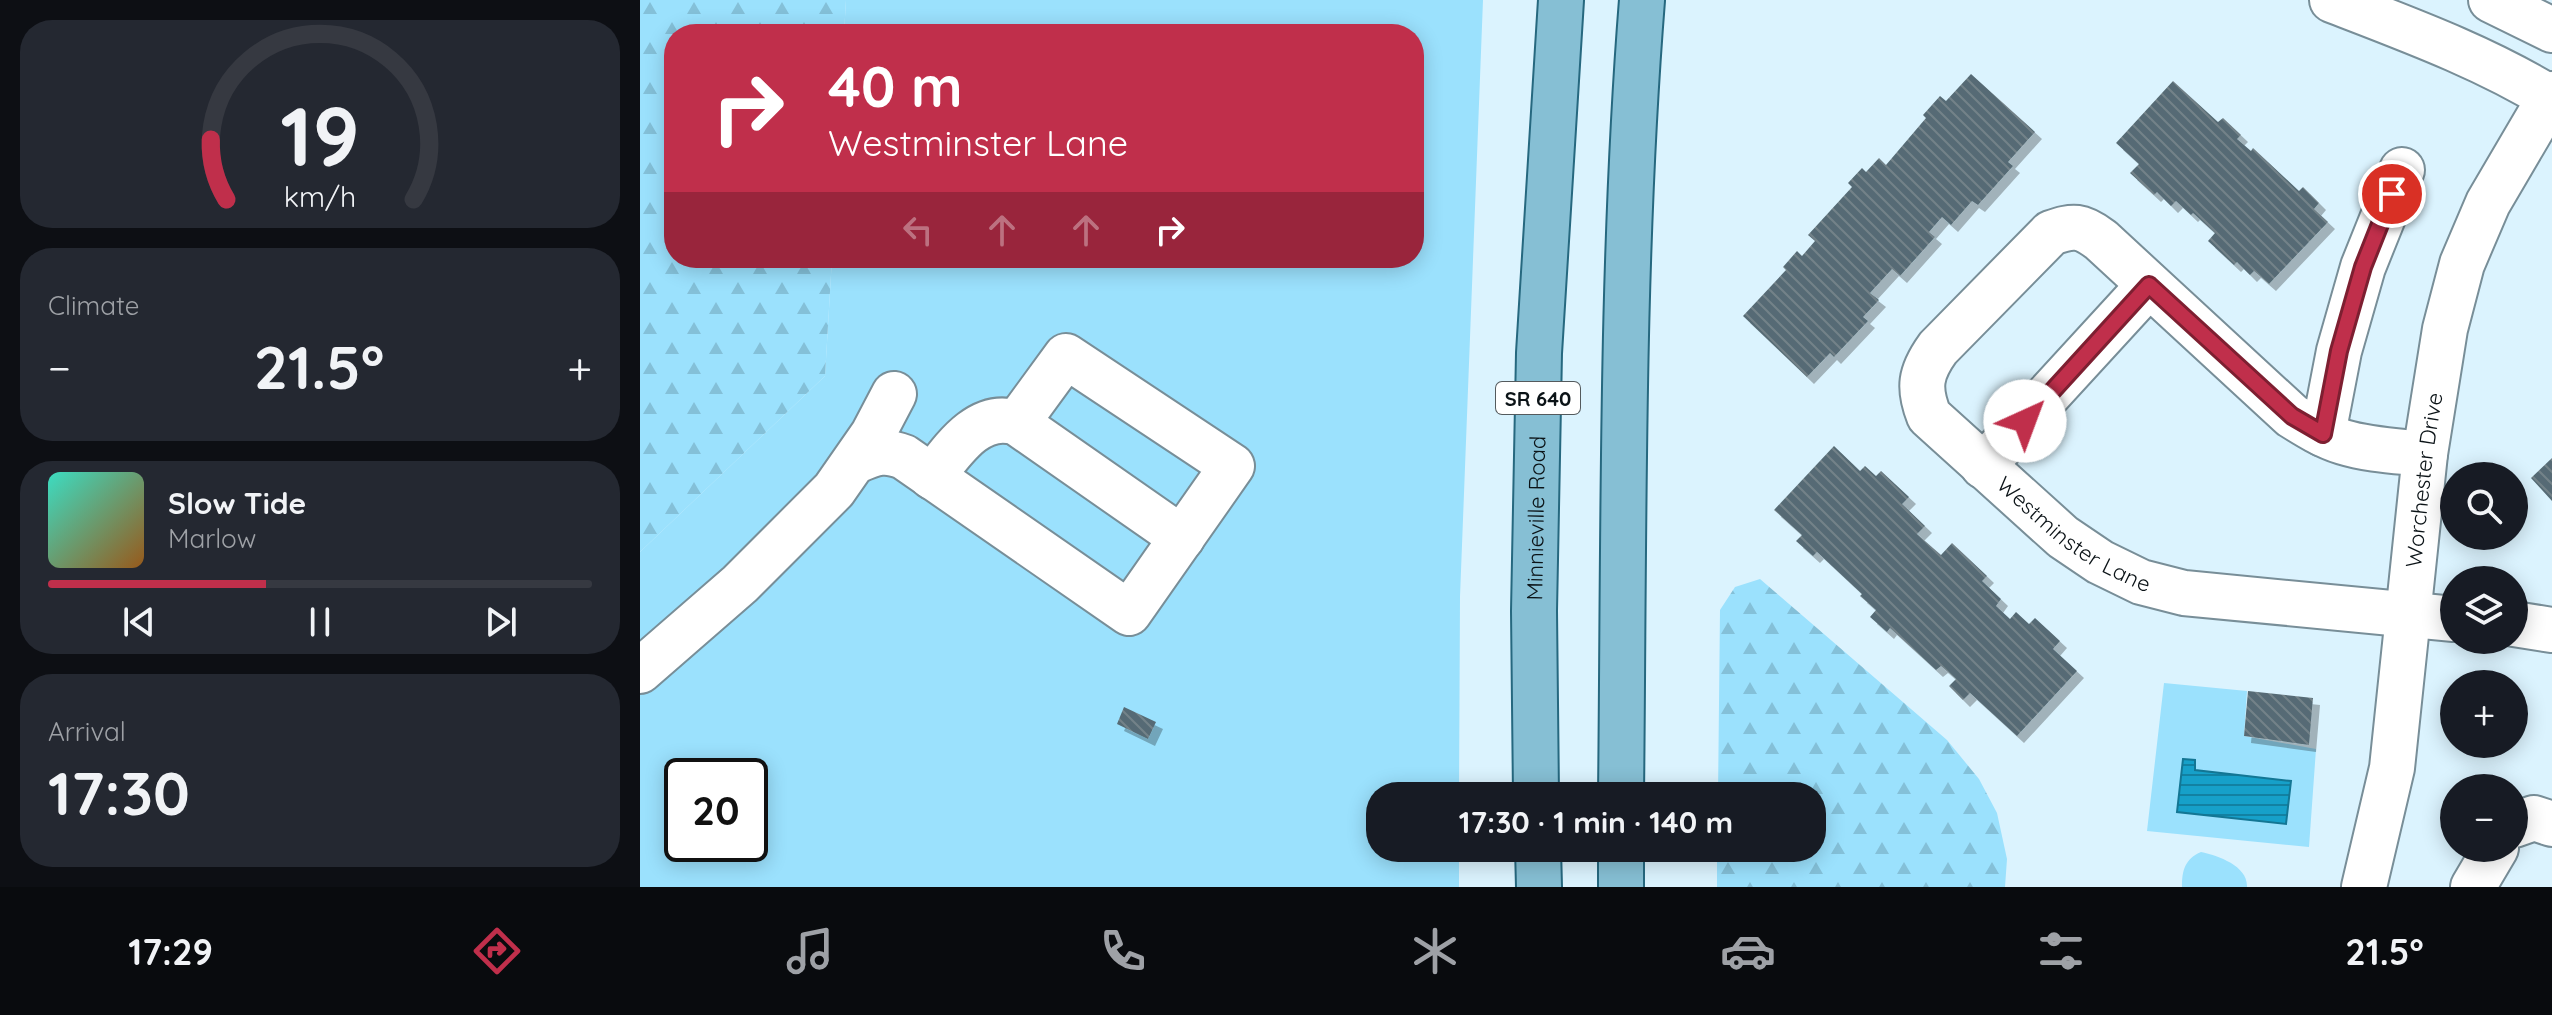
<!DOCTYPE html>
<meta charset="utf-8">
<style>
:root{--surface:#171b24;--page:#242831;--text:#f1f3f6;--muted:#9ea1a6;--line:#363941;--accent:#c02f4b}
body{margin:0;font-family:Quicksand,sans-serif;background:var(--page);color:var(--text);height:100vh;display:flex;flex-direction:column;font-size:30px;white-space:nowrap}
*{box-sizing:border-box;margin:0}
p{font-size:26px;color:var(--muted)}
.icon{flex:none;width:44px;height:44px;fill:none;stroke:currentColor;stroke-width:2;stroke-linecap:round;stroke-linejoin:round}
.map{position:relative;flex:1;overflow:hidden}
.details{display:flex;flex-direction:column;gap:20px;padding:20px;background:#0d0f14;width:640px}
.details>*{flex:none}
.top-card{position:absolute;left:24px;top:24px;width:760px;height:244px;border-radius:32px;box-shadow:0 4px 20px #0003;background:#c02f4b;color:#fff;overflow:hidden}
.tools{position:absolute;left:1800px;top:462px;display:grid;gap:16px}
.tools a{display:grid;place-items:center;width:88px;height:88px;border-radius:50%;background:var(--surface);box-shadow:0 4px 20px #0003;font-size:40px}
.speed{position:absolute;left:24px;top:758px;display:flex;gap:16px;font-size:40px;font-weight:700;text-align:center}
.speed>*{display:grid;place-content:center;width:104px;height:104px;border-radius:50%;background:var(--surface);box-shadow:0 4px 20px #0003;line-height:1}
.speed .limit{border:4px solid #111;border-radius:12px;background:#fff;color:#111}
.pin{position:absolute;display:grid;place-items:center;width:68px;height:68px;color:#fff;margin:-34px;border:4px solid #fff;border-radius:50%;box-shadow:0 2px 8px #0007}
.me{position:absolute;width:88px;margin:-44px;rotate:43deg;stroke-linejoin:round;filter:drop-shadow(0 0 6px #0008)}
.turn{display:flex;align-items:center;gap:28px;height:168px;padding:0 32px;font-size:36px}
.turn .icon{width:104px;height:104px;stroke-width:2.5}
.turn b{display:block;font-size:56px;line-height:68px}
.lanes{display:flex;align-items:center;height:76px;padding:0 32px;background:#0003;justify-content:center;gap:40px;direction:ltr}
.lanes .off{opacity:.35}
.big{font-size:60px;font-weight:800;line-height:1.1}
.details .widget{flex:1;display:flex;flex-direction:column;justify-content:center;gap:12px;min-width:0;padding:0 28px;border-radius:32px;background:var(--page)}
.details .dial{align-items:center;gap:0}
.dial svg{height:208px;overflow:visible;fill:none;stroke:var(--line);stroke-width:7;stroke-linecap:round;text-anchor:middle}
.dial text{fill:var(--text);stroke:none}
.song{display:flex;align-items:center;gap:24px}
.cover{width:96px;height:96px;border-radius:12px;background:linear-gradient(135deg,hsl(170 70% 55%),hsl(30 70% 35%))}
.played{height:8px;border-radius:4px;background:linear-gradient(90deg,var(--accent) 40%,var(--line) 40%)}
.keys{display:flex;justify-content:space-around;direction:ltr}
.heat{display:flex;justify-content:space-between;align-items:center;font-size:44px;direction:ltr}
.trip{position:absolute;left:726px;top:782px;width:460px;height:80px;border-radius:32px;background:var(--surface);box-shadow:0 4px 20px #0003;font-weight:800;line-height:80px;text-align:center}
.dock{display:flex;height:128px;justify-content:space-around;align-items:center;background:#090b0e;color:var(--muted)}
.dock .icon{width:56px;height:56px}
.dock .current{color:var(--accent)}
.dock b{font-size:36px;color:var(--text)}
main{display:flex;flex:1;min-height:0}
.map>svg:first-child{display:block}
.green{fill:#9be1fd;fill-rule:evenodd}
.forest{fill:url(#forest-firs)}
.water{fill:url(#water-rules);stroke:#137694;stroke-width:2}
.building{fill:url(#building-back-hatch);filter:url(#shadow)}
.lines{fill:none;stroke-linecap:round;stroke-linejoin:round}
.minor-casing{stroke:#788e98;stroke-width:48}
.major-casing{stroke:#26687f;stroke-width:48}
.minor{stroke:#fff;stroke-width:44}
.major{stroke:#86bfd4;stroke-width:44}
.route-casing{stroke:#7d1f31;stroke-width:20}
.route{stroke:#c02f4b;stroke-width:14}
.labels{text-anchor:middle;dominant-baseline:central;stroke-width:6;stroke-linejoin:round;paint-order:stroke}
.shield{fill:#fff;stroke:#545a5d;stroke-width:2}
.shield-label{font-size:20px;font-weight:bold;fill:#0b1317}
.street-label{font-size:22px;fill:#0b1317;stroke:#fff}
</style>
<main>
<section class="details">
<div class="widget dial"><svg viewBox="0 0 100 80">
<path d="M14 69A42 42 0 1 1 86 69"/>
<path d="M14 69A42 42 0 0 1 8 46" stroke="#c02f4b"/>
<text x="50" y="56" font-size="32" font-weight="700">19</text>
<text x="50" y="72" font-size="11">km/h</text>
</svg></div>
<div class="widget"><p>Climate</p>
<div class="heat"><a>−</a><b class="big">21.5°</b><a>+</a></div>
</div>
<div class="widget">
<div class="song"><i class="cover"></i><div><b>Slow Tide</b><p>Marlow</p></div></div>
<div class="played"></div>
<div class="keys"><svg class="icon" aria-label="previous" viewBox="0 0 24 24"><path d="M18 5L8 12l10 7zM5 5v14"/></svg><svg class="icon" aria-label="pause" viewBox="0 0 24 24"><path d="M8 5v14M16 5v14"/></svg><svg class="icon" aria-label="next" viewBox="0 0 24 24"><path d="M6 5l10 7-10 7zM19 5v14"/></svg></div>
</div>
<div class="widget"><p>Arrival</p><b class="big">17:30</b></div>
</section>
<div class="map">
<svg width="1912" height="887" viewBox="0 0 1912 887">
<defs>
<pattern id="forest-firs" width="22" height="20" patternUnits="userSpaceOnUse" patternTransform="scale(2)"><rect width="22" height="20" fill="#9be1fd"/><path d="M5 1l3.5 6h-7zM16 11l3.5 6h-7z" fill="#84c0d8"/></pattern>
<pattern id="water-rules" width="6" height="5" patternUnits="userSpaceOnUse" patternTransform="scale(2)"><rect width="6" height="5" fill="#16a0c9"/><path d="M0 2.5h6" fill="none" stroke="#1281a2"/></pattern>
<pattern id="building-back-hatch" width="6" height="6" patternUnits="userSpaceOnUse" patternTransform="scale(2)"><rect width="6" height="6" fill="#566b74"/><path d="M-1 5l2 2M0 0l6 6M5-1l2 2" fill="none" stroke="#738289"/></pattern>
<filter id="shadow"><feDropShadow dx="7" dy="7" stdDeviation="0" flood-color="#0004"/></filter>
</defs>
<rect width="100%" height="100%" fill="#dbf3fe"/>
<path class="green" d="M206,0H843L820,597L819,796H740V848H819V887H0V552L185,376L192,258H774V34H204ZM42,776H110V844H42Z
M1524,683L1607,691L1604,736L1676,749L1669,847L1507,831Z
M1561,852C1579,856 1608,866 1607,887H1542C1542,870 1545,859 1561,852Z"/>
<path class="forest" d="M0,0H206L204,34H34V258H192L185,376L0,552Z
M1120,579L1307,740L1339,779L1357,813L1367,859L1365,887H1077V848H1172V796H1078L1080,610L1095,587Z"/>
<path class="water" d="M1543,759L1555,760V770L1651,781L1646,824L1537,812Z"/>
<path class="building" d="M1331,74L1395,132L1368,162L1373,166L1338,205L1332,201L1311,225L1302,217L1289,232L1295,237L1260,276L1252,269L1230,293L1239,300L1223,317L1228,321L1194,357L1190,353L1167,377L1103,316L1146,270L1143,267L1157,251L1162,256L1175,241L1168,235L1212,187L1208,183L1222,168L1226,172L1239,158L1246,165L1286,118L1283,115L1300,96L1306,101Z
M1533,81L1578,122L1583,118L1601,135L1597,139L1611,151L1613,148L1659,191L1663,187L1679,203L1674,209L1688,222L1629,284L1614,271L1610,275L1597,262L1594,265L1568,241L1575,233L1553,213L1551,215L1536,201L1531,206L1517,192L1514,195L1490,173L1499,164L1476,143Z
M1194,446L1220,471L1225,466L1236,476L1241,471L1269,497L1262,504L1285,526L1277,534L1301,555L1312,543L1347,576L1342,581L1361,599L1356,606L1370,619L1376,612L1389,624L1395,618L1420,641L1413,649L1437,671L1377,736L1330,693L1323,700L1309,686L1316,679L1301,666L1296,670L1250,628L1247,632L1230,617L1236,610L1220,596L1222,594L1177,552L1173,556L1156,541L1162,535L1134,510Z
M1912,458V501L1891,478Z
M1608,691L1673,698L1669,745L1604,736Z
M484,707L516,722L508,739L477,724Z"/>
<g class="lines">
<defs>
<g id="minor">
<path d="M1692,0C1767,29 1844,57 1912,99"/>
<path d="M1851,0L1912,30"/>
<path d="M1683,434L1699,351L1723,267L1762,170"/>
<path id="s1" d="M1785,454C1758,451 1729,450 1703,442C1684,436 1668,426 1652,416L1461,240C1441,225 1434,225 1411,233L1298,348C1280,373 1278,388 1289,416L1423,537L1460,562L1501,582L1544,593L1814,619"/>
<path d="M216,461C235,453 244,449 264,457L489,613L592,466L426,356L377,423"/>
<path d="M1343,466L1509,285"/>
<path d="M292,477C313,450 339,410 377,423L542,538"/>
<path d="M1874,624L1912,630"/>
<path d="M0,671L100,584L194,490L233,434L254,394"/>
<path d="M1874,825L1894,818L1912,824"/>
<path id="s2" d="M1724,887L1752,768L1785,454L1805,329L1822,264L1848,203L1912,94"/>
<path d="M1833,887L1856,848"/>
</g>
<g id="major">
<path id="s3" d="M896,796L894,611L899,353L921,0"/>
<path d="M981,796C984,531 981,265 1002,0"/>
<path d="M898,848L899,887"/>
<path d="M981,848V887"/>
</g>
</defs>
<use href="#minor" class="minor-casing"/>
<use href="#major" class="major-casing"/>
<use href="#minor" class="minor"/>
<use href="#major" class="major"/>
</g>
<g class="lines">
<defs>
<path id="route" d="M1385,421L1509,285L1652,416L1683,434L1699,351L1723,267L1752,194"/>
</defs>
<use href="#route" class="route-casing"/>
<use href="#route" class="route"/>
</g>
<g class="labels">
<rect class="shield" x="856" y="382" width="84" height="32" rx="6"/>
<g class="shield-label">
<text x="898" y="398">SR 640</text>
</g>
<g class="street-label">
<text stroke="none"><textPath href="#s2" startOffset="412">Worchester Drive</textPath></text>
<text stroke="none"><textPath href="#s3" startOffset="278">Minnieville Road</textPath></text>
<text stroke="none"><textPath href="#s1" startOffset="876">Westminster Lane</textPath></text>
</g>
</g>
</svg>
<div class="tools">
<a><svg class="icon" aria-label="search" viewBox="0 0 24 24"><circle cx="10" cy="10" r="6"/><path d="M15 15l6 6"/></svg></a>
<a><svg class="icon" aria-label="layers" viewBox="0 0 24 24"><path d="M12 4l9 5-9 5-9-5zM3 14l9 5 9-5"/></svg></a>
<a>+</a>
<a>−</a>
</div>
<div class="speed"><div class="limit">20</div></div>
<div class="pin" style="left:1752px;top:194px;background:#d93025"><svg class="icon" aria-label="arrive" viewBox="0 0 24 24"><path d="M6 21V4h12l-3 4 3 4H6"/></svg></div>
<svg class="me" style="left:1385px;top:421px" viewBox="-20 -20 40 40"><circle r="19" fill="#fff"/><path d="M0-13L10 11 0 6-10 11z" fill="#c02f4b"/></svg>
<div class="trip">17:30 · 1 min · 140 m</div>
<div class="top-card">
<div class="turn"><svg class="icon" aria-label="right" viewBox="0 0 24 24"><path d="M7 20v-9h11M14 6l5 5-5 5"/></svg><div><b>40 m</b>Westminster Lane</div></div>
<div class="lanes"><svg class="icon off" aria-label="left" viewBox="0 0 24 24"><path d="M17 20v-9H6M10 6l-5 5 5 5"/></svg><svg class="icon off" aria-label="ahead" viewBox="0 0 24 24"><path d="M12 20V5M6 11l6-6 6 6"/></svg><svg class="icon off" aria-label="ahead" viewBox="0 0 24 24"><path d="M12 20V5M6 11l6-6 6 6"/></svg><svg class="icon" aria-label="right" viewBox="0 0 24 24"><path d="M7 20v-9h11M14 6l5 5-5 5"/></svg></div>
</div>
</div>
</main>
<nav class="dock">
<b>17:29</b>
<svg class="icon current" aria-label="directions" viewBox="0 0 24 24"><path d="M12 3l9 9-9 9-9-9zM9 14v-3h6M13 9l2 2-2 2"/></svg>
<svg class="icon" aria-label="music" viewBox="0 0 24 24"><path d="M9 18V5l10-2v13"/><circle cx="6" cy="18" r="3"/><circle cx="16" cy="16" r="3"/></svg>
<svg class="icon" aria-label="phone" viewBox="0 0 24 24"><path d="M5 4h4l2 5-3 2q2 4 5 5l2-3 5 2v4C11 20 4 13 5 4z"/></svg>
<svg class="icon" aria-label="climate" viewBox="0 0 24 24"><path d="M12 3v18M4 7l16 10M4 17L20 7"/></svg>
<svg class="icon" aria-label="car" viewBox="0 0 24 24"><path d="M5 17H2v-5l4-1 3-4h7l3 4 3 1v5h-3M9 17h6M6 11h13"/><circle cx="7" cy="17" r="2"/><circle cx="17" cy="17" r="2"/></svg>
<svg class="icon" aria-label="filters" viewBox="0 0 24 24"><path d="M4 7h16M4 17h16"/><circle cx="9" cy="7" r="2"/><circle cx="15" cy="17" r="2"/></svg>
<b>21.5°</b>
</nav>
